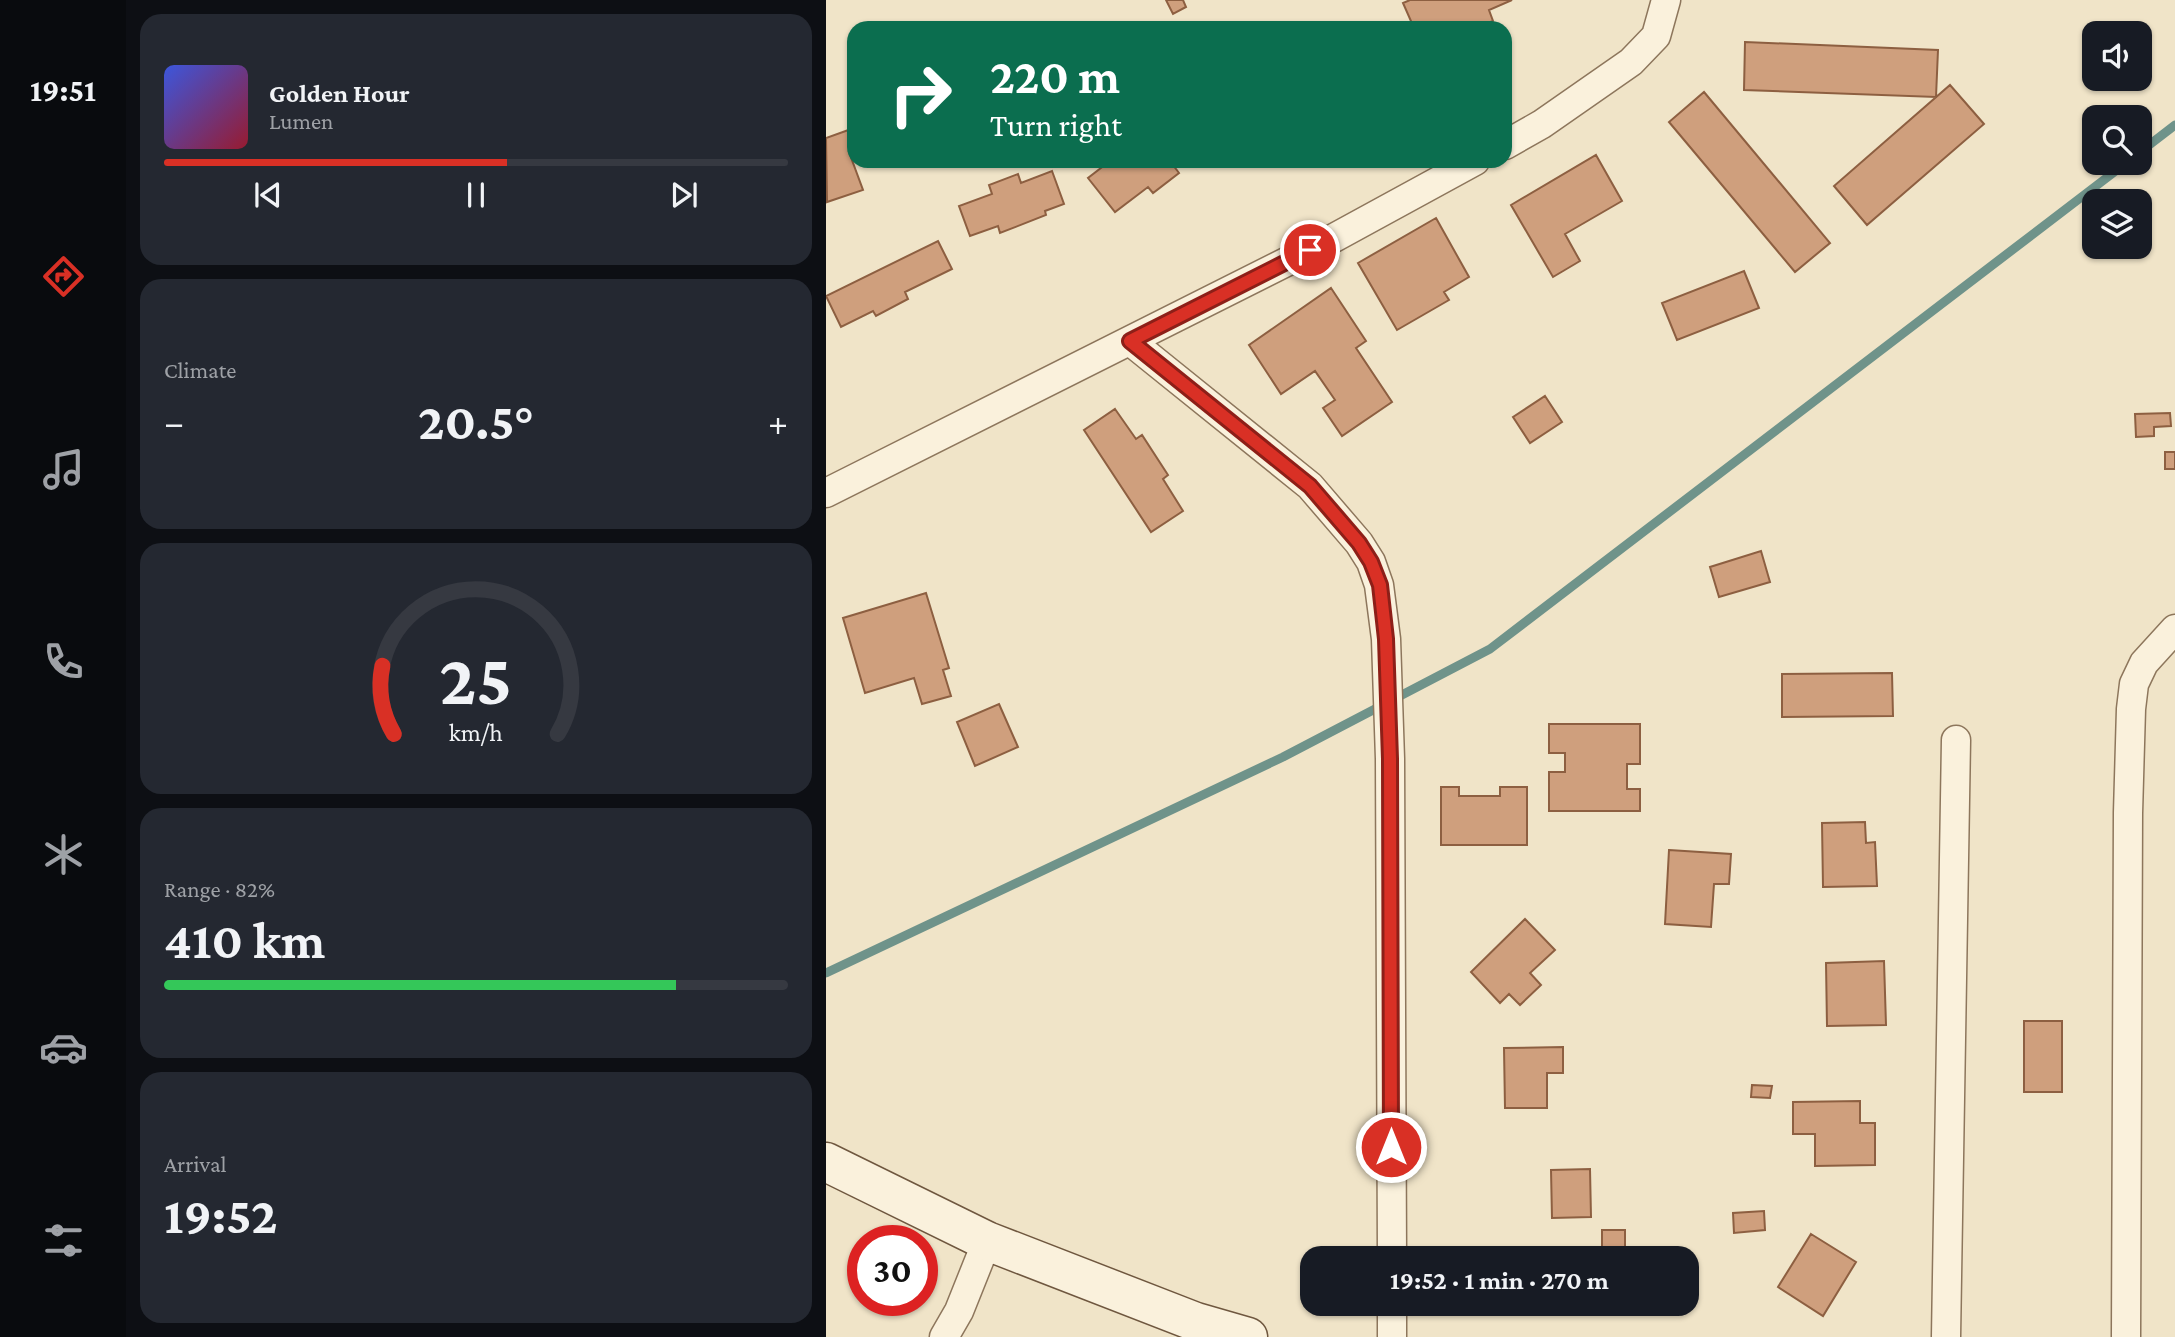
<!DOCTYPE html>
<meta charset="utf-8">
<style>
:root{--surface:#171b24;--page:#242831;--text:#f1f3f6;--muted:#9ea1a6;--line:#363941;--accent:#d93025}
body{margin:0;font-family:"Crimson Pro",serif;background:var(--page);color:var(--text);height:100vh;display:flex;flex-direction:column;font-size:26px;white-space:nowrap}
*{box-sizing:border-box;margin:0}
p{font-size:23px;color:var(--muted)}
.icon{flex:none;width:38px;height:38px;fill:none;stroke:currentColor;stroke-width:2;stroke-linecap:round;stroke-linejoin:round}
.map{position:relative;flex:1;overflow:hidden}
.panel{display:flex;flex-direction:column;gap:14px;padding:14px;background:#0d0f14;width:700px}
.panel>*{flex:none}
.banner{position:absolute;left:21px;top:21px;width:665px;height:147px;border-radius:21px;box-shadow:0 2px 5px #0004;background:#0b6e4f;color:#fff;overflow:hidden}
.tools{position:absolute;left:1256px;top:21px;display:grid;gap:14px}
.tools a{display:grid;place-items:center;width:70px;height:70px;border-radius:14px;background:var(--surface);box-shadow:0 2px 5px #0004;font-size:35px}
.speed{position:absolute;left:21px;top:1225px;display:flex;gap:14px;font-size:35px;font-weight:700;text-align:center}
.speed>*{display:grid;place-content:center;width:91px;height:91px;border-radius:50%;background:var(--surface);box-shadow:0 2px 5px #0004;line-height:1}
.speed .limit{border:10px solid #d22;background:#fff;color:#111}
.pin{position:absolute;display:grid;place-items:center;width:60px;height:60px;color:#fff;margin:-30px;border:4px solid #fff;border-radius:50%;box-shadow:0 2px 7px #0007}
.me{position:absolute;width:77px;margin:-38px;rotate:0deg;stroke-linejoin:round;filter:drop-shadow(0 0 5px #0008)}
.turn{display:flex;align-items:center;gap:24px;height:147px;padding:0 28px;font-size:32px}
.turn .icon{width:91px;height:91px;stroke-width:2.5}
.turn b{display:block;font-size:49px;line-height:60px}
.big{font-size:52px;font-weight:700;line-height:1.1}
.panel .card{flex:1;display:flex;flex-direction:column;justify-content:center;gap:10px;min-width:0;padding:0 24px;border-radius:21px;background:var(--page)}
.panel .dial{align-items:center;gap:0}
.dial svg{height:182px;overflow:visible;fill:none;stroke:var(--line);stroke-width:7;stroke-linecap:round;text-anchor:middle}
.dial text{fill:var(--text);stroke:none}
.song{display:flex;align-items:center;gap:21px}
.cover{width:84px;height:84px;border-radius:10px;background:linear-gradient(135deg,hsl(230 70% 55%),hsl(350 70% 35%))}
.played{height:7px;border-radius:4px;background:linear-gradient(90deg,var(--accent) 55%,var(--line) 55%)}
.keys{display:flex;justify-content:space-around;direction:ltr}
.heat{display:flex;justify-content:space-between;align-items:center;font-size:38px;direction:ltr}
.charge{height:10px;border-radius:5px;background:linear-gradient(90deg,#34c759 82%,var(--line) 0)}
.trip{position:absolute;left:474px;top:1246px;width:399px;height:70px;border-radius:21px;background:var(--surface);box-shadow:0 2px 5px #0004;font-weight:700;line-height:70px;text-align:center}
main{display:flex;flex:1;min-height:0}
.tabs{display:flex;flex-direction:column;width:126px;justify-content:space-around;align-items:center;background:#090b0e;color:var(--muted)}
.tabs .icon{width:49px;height:49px}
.tabs .selected{color:var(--accent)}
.tabs b{font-size:32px;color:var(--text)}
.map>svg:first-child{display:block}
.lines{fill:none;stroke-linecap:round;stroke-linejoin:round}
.stream{stroke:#6f938a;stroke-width:9}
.building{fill:#cf9f7d;stroke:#8d5f41;stroke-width:2}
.minor-casing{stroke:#8d765c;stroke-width:31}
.secondary-casing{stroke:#6f573f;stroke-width:41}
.minor{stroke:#faf1dc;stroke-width:28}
.secondary{stroke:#faf1dc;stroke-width:38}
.route-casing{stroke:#8d1f18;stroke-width:18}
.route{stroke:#d93025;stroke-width:12}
</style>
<main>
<nav class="tabs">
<b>19:51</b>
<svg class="icon selected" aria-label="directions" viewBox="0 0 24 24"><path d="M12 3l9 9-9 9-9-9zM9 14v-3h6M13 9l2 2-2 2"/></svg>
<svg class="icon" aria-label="music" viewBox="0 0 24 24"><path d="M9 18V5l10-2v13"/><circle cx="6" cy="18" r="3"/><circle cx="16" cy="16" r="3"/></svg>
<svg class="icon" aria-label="phone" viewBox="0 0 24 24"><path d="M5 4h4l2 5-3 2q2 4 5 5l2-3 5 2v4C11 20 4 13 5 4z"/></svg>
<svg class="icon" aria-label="climate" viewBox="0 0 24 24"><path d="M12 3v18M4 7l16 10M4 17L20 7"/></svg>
<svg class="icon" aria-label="car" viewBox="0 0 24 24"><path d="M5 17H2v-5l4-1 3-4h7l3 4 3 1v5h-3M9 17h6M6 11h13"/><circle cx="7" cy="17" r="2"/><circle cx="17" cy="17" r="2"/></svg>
<svg class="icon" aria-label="filters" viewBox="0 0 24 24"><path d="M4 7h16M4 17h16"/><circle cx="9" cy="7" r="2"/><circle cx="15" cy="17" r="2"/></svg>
</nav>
<section class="panel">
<div class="card">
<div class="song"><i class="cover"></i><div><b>Golden Hour</b><p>Lumen</p></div></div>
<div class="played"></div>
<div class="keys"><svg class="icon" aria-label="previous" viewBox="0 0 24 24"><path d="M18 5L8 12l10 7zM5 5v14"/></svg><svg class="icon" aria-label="pause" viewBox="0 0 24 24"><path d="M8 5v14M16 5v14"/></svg><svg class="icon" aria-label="next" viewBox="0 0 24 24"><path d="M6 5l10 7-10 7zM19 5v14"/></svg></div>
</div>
<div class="card"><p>Climate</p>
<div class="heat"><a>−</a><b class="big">20.5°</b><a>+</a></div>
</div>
<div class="card dial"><svg viewBox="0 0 100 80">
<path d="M14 69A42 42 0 1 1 86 69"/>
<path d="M14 69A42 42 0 0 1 9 39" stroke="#d93025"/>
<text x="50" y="56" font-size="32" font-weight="700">25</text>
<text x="50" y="72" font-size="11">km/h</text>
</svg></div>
<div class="card"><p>Range · 82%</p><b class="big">410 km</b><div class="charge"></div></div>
<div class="card"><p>Arrival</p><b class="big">19:52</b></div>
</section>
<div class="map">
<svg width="1349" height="1337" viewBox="0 0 1349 1337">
<rect width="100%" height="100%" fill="#f0e4c8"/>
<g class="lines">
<path class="stream" d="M1314,152L1349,125
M0,973L457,757L664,649L1300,163"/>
</g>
<path class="building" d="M340,0H357L360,7L347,14Z
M584,0H686L663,10L667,21L649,28H588L577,3Z
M919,42L1112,50L1110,97L918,90Z
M1124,85L1158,124L1041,225L1008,186Z
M878,92L1004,243L969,272L843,122Z
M28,128V151L23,152L37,190L1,202L0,138Z
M770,155L796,201L739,234L754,261L727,277L685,205Z
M284,161H352L347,165L353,173L327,193L322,187L289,212L262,178Z
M226,171L238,204L219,211L220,215L174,233L172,226L144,236L133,206L166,194L163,185L192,174L195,183Z
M610,218L643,277L618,292L623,300L571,330L532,263Z
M112,241L126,269L79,292L82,299L50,316L47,311L15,327L0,296Z
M918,271L933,308L851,340L836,303Z
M505,288L540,341L530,348L566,402L516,436L497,408L509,400L489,371L455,394L423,345Z
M719,396L736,422L704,443L687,417Z
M289,409L310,439L316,435L342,475L337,479L357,511L325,532L258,430Z
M1344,413L1345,426L1328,427V436L1310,437L1309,414Z
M1339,452H1349V469H1339Z
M935,551L944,582L893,597L884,567Z
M100,593L123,668L117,670L125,696L96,704L88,678L39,693L17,618Z
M1066,673L1067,716L956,717V674Z
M173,704L192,747L149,766L131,722Z
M723,724H814V764H801V789H814V811H723V772H739V753H723Z
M615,787H633V796H674V787H701V845H615Z
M1039,822L1040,843L1049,842L1051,886L997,887L996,823Z
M843,850L905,854L903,884H888L885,927L839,924Z
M699,919L729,950L704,973L715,985L694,1005L683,994L674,1003L645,972Z
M1058,961L1060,1025L1001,1026L1000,963Z
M1198,1021H1236V1092H1198Z
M737,1047V1073H721V1108H679L678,1048Z
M926,1085L946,1086L944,1098L925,1097Z
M1034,1101V1123H1049V1165L989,1166V1134H967V1102Z
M764,1169L765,1217L726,1218L725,1170Z
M938,1211L939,1230L908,1233L907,1213Z
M776,1230H799V1253H776Z
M985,1234L1030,1262L997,1316L952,1287Z"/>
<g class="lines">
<defs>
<path id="minor" d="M679,145L716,124L805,62L830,36L840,0
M304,341L484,486L533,543L545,562L553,585L560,639L564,759L566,1258
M0,493L506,239L649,161
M566,1304V1337
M118,1337L133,1311L161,1241
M1120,1337L1130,740
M1300,1337L1302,813L1305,709L1308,684L1318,663L1349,629"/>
<path id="secondary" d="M0,1162L161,1241L370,1322L422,1337"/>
</defs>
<use href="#minor" class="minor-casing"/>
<use href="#secondary" class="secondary-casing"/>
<use href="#minor" class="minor"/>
<use href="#secondary" class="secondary"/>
</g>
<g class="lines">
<defs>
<path id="route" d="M484,250L304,341L484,486L533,543L545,562L554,585L560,639L564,759L565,1147"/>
</defs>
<use href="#route" class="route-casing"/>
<use href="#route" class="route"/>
</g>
</svg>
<div class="tools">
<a><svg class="icon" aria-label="sound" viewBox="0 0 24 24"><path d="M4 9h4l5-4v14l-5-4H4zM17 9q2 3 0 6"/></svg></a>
<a><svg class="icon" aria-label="search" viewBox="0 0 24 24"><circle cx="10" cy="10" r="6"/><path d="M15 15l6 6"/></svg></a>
<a><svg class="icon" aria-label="layers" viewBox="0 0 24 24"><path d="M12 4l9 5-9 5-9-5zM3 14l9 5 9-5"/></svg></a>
</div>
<div class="speed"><div class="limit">30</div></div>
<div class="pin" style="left:484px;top:250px;background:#d93025"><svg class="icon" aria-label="arrive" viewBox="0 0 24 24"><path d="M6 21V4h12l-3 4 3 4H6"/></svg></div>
<svg class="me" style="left:565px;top:1147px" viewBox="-20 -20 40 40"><circle r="17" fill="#d93025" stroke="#fff" stroke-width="3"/><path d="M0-11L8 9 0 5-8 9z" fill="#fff"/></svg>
<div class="trip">19:52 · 1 min · 270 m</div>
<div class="banner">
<div class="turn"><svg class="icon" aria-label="right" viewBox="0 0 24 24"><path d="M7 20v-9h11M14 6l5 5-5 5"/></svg><div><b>220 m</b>Turn right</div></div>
</div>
</div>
</main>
